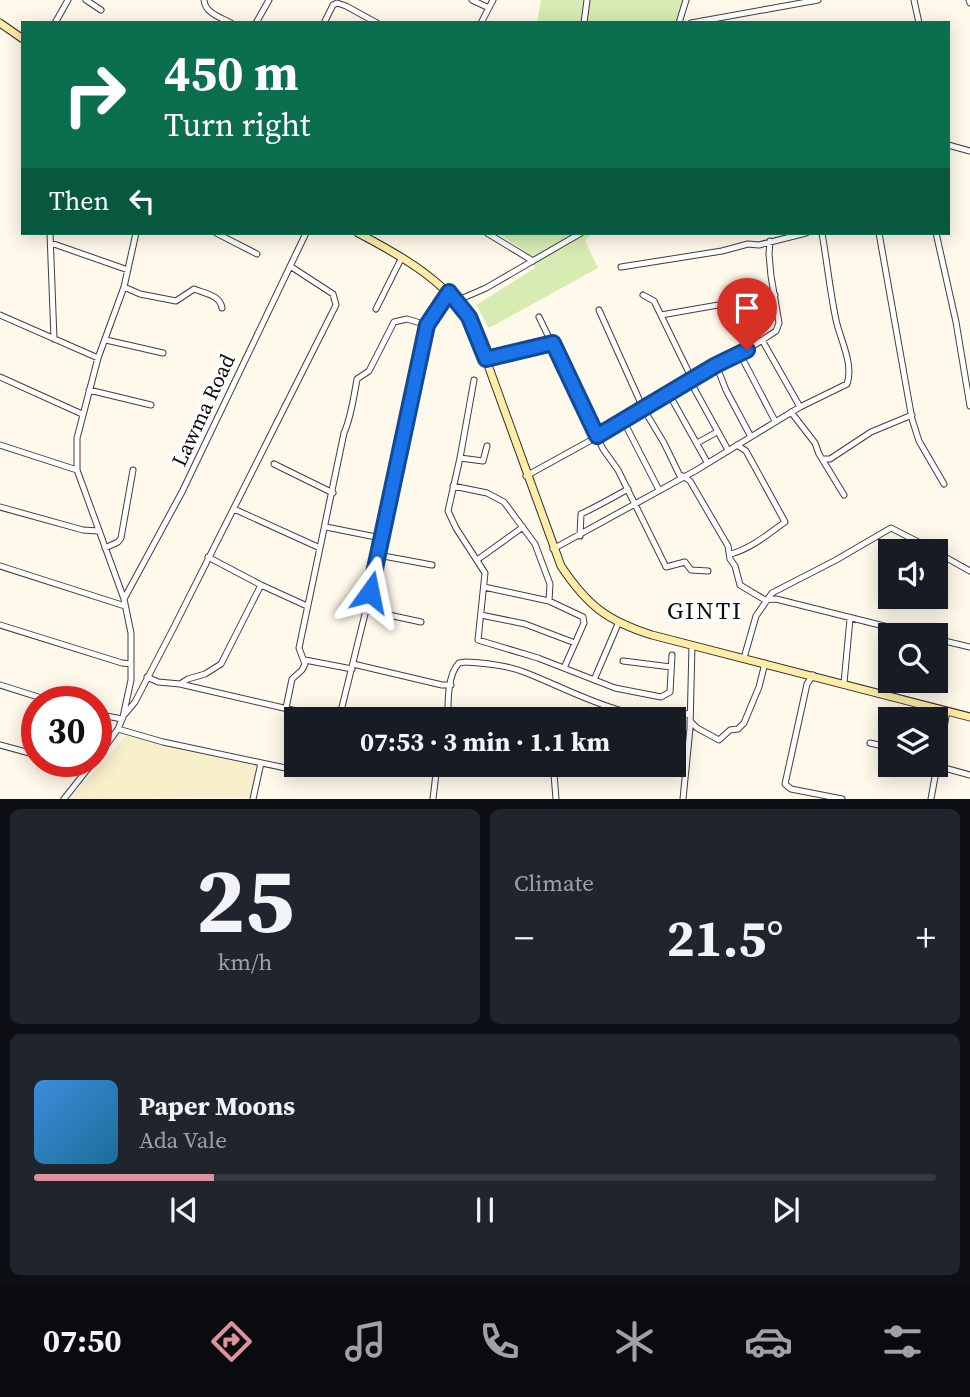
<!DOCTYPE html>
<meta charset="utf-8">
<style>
:root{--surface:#171b24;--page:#20242c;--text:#f1f3f6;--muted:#9ea1a6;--line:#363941;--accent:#dd92a0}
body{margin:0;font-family:"Source Serif 4",serif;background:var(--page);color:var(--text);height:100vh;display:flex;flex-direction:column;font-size:26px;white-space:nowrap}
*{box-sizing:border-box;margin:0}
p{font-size:23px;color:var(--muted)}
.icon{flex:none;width:38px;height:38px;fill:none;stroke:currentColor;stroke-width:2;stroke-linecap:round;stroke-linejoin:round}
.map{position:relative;height:799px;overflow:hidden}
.side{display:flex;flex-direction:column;gap:10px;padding:10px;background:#0d0f14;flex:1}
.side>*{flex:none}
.banner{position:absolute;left:21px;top:21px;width:929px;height:214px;border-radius:0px;box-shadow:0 4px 18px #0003;background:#0b6e4f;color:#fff;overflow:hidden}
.controls{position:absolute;left:878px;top:539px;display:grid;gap:14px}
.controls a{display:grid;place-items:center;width:70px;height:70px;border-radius:0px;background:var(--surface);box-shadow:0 4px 18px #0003;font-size:35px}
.speed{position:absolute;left:21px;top:686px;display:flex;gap:14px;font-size:35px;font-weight:700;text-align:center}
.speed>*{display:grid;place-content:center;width:91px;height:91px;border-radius:50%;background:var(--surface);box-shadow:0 4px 18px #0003;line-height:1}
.speed .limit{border:10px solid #d22;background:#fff;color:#111}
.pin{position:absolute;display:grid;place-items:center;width:60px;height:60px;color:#fff;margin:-72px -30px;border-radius:50% 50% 50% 0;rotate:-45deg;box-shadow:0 0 7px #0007}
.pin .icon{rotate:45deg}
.me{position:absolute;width:77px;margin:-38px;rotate:12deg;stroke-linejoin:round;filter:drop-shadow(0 0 5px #0008)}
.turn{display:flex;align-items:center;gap:24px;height:147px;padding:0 28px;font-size:32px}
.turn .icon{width:91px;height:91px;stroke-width:2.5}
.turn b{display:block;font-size:49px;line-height:60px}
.then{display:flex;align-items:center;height:66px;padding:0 28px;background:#0003;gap:14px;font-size:26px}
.big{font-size:52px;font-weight:700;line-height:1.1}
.side .card{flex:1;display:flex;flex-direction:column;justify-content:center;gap:10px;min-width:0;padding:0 24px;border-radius:10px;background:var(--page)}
.side .dial{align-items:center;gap:0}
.dial b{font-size:91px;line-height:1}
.song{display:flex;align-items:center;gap:21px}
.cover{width:84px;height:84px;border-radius:10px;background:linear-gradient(135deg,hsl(210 70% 55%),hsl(200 70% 35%))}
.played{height:7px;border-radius:4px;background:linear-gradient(90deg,var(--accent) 20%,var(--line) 20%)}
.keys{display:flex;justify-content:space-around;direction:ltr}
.heat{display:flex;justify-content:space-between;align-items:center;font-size:38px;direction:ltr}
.side .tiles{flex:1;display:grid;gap:10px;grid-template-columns:1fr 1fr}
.card:last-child{grid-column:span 2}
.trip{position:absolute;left:284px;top:707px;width:402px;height:70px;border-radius:0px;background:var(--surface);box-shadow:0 4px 18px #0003;font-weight:700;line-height:70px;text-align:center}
.tabs{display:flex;height:112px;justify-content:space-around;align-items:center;background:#090b0e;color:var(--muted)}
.tabs .icon{width:49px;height:49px}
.tabs .current{color:var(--accent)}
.tabs b{font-size:32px;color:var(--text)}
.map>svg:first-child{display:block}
.farmland{fill:#f7eeca}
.green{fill:#d6ecb3}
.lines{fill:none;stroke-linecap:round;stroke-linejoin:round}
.minor-casing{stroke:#3f3f3f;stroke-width:7}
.secondary-casing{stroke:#2e2e2e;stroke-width:9}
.minor{stroke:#fff;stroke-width:5}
.secondary{stroke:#ffeca6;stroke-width:7}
.route-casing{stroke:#114b97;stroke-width:18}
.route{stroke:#1a73e8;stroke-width:12}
.labels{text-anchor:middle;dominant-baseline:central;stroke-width:7;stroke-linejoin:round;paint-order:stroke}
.street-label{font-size:21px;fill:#0c0c0c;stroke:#fff}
.quarter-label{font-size:24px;letter-spacing:2px;fill:#0c0c0c;stroke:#fff}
</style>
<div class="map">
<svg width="970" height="799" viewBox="0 0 970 799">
<rect width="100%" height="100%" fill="#fff9eb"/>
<path class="farmland" d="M126,736L257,764L253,798L69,799Z"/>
<path class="green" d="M541,0H690L681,23H537Z
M501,233H592L585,241L598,268L489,328L476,305L535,268L529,254L501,235Z"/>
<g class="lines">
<defs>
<path id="minor" d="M86,0L101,10
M204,0C205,13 220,17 231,23
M472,0L489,8
M914,0L919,23
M969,0L970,3
M55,23L68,0
M256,23L269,0
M324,23L333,5L337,3L346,6L377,23
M481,23L493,0
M584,23L587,0
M679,23L686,0
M691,23L818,0
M948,145L970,151
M50,233L54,339
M216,233L257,254
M487,233L533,261
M879,233L912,419L919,441L944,484
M936,233L956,322L970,406
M51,243L128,270
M621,267L722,251L748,244L759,245L806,233
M124,287L140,294L176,301L194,289C206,294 220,295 222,308
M643,295L654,301L692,379
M456,301L486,288L581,233
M376,309L401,259
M599,310L643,408L664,443L681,478
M0,315L98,358
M661,315L775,295
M539,317L603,449L618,470L666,567L685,562L691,570L708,571
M106,340L163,353
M762,340L800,407
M740,354L775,421
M486,359L553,343
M716,365L726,390L751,437
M0,377L82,414
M474,380L460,458L448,511L456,528L485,573L478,640L538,658L615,688L661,697L670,692L672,655
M690,381L728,450
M89,390L151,405
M669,394L707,462
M791,412L815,443L819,454L844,495
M624,422L659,490
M697,443L717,432
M0,445L77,470
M460,458L483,461L487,446
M823,459H830L871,432L912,415
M274,464L333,493
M526,476L624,422L657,399L747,350L776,331L779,323L771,276L769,254L770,241
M683,476L690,481L728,546L730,559L735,566L740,585L765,600L776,599L920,635
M453,486L487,493L504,502L535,544L550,584L549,601
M0,507L83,530L98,531
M234,509L320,548
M326,527L381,538
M580,536L581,514C598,506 612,498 628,489
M105,548L118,542L121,538L133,470
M553,549L695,471L800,407L847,384C854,364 840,339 836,320C830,291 827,262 822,233
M936,552L970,571
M731,554C752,548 768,534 785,522L746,451L737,445
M378,555L432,565
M208,557L261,585L307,606
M477,560L523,527
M0,566L125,606
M484,587L549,601L583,617L584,623L564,668
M124,599L182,492L306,233
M366,610L421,622
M481,615L525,624L575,643
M0,625L122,663L131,664
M936,639L970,647
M744,658L756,616L772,593L836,560L891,528L936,551
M305,660L352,669
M623,661L671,667
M353,664L442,685H451
M813,675L807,684L785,784L791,789L842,799
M147,677L158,682L180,684L331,719
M594,680L618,624
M844,683L850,619
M180,684L188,679L205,674L221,664L261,585
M0,685L54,702
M286,708L292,679L302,670L305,664L299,648L344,433C351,418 354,396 357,379L369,371L394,322L407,319L427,325
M96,714L122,719
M125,714L135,702L174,627L336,305L333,294L290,266
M339,719L366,610L427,325L449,293
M448,719C448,703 447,675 459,663L466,662C485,663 506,665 524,672C574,691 635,729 690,713
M690,721L697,728L719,740L730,730L738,729L744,723L759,687L765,663
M118,729L163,742L295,770L302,765
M870,743L891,748
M0,745L37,755
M96,759L118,729L123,717L131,680V633L124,599L77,470V438L98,358L124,287L136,233
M57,761L88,769
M358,765L429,768L436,771
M524,765L537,768L549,765
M556,765L554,774L556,799
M937,766L970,775
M64,799L94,761
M253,799L261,763
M433,799L437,765
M683,799L690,728L692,645
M931,799L947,711"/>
<path id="secondary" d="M0,23L23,39
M358,233C402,256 454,285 476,332L561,566C587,605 607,621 652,635L970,717"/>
</defs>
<use href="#minor" class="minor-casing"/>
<use href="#secondary" class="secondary-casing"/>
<use href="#minor" class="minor"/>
<use href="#secondary" class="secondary"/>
</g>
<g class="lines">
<defs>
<path id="route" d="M370,592L427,325L449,292L469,317L486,359L553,343L597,436L716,365L747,350"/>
</defs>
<use href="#route" class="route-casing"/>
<use href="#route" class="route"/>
</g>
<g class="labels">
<g class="street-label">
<text transform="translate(203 410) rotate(-65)">Lawma Road</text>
</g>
<g class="quarter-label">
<text x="705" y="610">GINTI</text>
</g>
</g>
</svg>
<div class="controls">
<a><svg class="icon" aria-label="sound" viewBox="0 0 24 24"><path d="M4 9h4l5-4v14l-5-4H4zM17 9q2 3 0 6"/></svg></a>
<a><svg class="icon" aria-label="search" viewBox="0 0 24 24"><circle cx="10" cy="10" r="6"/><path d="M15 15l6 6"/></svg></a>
<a><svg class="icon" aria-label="layers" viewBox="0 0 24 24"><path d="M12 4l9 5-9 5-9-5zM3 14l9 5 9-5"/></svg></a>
</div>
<div class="speed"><div class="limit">30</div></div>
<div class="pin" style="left:747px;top:350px;background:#d93025"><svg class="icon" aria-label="arrive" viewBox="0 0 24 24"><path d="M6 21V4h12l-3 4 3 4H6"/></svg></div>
<svg class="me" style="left:370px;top:592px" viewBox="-20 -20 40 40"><path d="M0-17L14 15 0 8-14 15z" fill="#1a73e8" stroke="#fff" stroke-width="4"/></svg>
<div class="trip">07:53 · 3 min · 1.1 km</div>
<div class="banner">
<div class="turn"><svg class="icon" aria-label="right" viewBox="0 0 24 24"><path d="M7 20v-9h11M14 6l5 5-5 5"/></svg><div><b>450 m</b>Turn right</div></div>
<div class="then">Then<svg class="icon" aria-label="left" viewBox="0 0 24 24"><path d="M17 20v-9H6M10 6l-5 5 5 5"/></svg></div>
</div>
</div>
<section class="side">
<div class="tiles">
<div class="card dial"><b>25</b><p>km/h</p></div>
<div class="card"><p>Climate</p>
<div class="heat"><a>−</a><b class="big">21.5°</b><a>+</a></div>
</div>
<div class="card">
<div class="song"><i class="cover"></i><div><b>Paper Moons</b><p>Ada Vale</p></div></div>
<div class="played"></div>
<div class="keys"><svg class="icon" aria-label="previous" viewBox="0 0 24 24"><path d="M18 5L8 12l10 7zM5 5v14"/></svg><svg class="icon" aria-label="pause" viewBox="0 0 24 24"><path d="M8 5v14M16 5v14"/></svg><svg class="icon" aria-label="next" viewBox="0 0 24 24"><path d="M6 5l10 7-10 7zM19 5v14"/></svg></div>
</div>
</div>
</section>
<nav class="tabs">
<b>07:50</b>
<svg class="icon current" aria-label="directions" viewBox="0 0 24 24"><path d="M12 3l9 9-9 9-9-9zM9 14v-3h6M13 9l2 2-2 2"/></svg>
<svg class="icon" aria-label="music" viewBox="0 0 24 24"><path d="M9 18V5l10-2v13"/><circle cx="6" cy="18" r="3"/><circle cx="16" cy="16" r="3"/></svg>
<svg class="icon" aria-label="phone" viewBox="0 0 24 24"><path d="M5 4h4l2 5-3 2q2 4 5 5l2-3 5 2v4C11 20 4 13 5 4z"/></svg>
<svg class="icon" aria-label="climate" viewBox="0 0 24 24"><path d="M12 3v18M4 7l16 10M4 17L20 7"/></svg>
<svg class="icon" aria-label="car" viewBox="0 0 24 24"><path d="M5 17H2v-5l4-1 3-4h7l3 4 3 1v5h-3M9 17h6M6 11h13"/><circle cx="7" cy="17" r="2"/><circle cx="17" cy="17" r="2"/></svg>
<svg class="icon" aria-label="filters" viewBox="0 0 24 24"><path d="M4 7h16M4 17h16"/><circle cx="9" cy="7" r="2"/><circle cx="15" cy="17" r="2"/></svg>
</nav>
